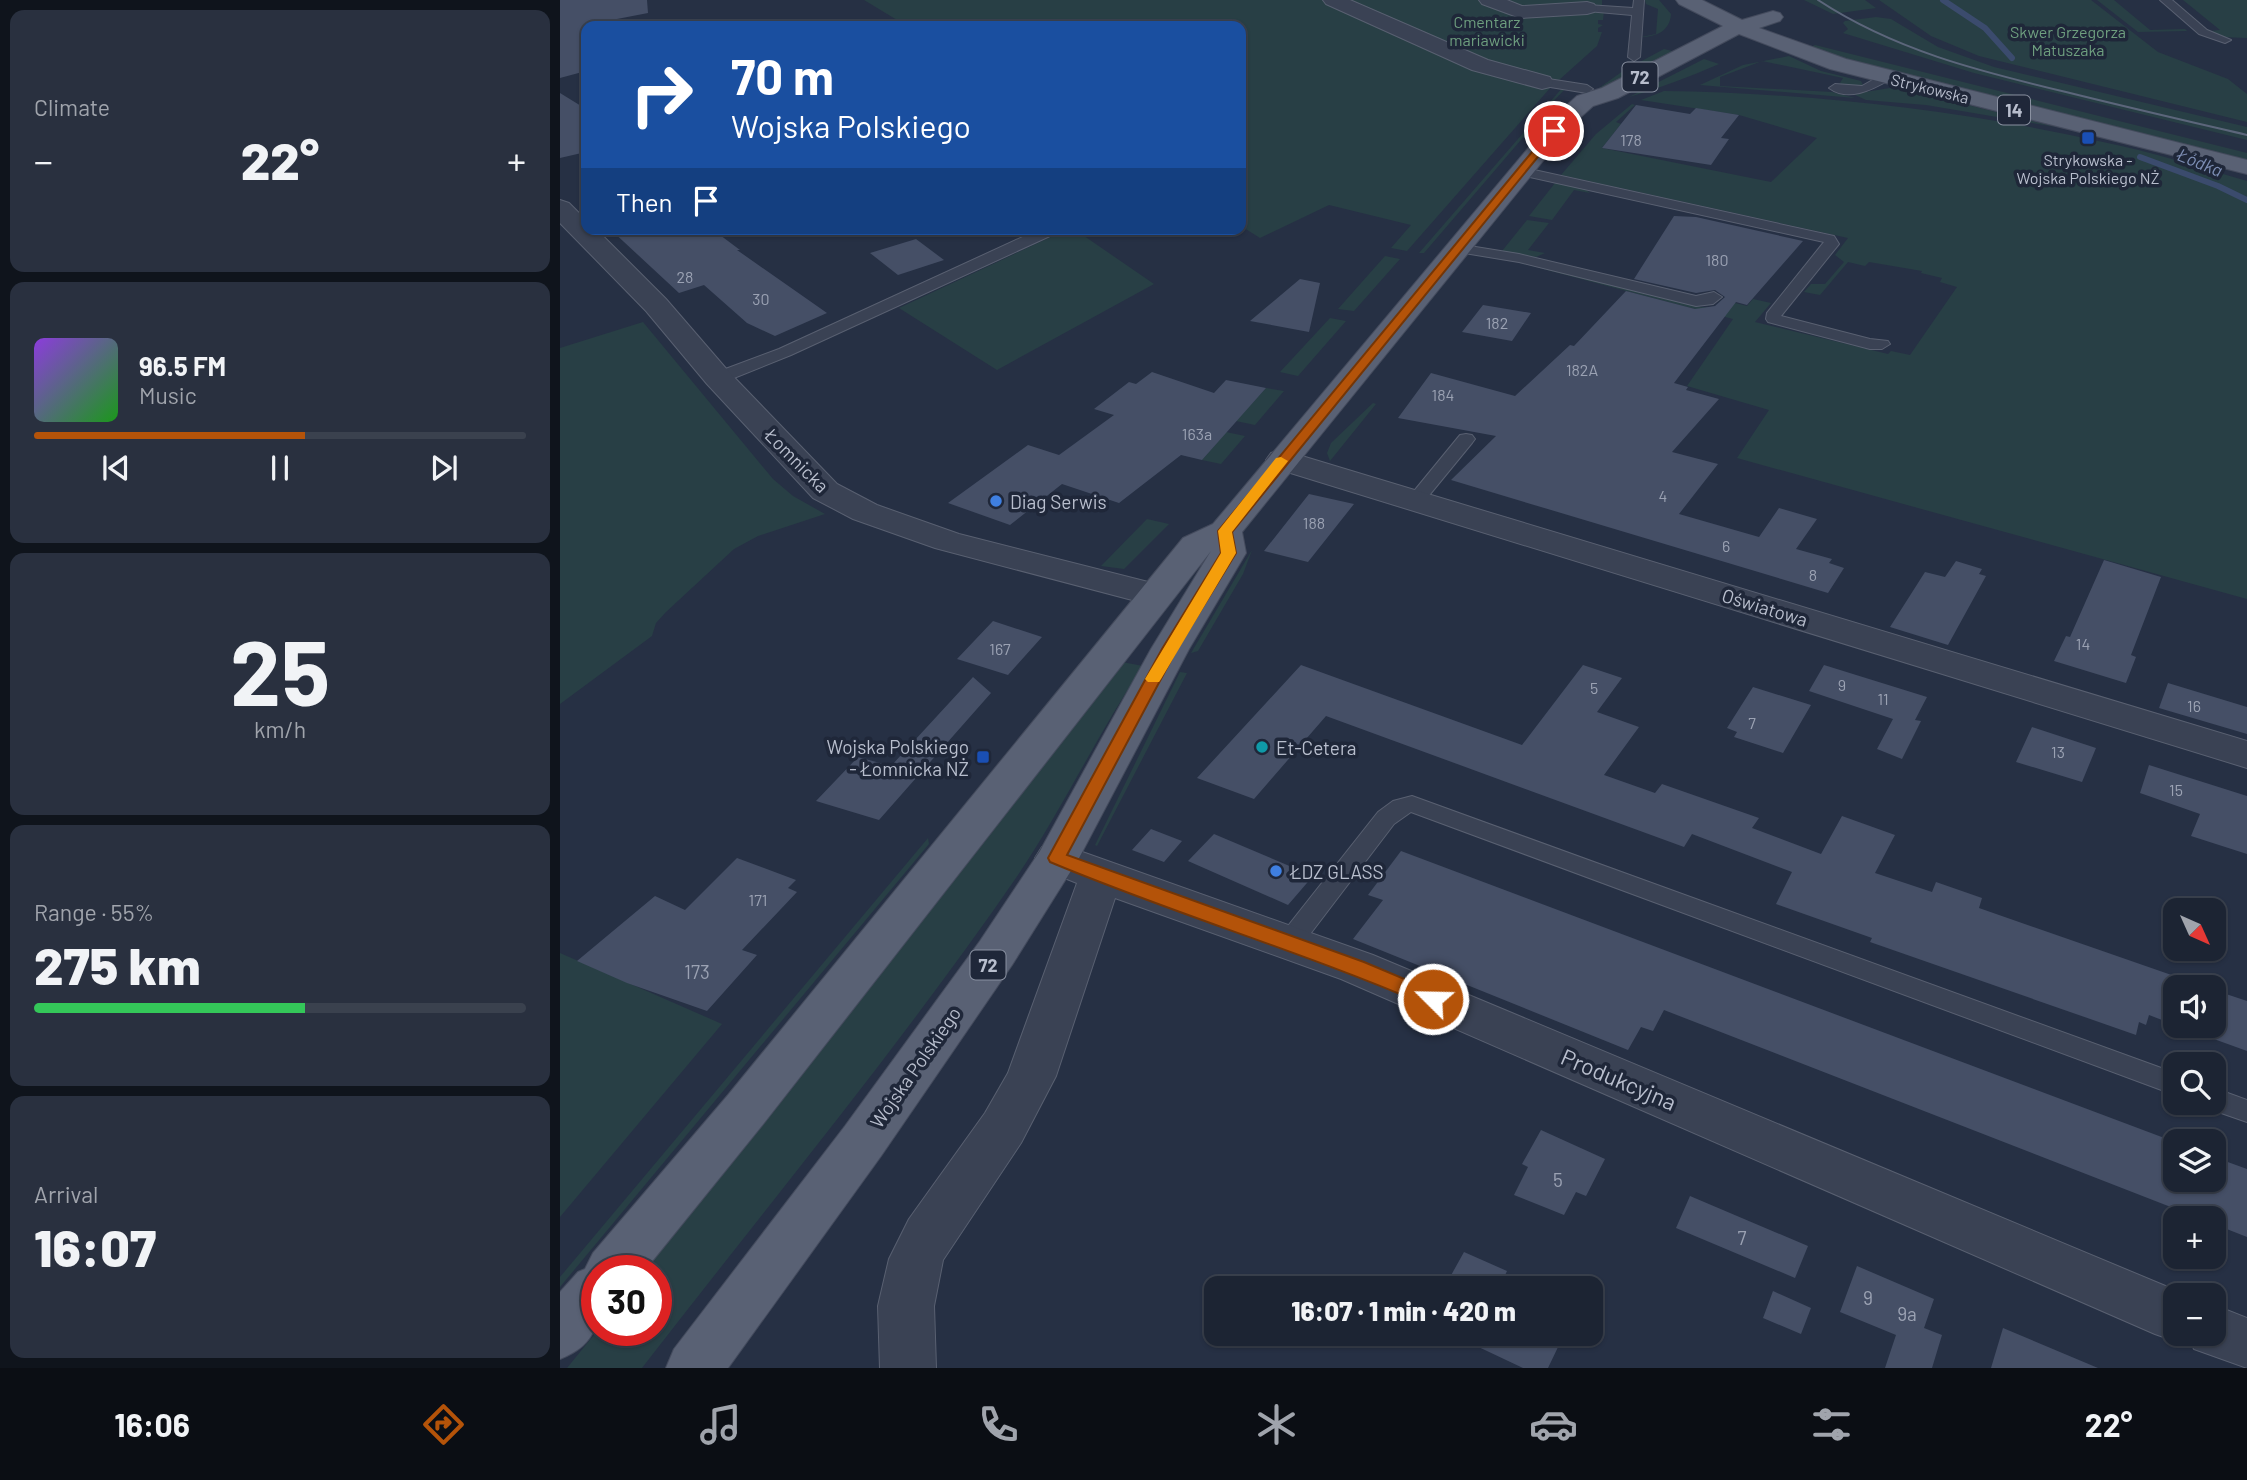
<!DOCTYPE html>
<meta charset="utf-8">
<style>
:root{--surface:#1c2433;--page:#29303f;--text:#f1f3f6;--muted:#a0a4ac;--line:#3a414e;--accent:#b45309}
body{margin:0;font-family:Barlow,sans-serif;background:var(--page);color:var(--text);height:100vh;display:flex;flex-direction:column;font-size:26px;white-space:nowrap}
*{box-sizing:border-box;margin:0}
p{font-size:23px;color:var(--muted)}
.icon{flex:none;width:38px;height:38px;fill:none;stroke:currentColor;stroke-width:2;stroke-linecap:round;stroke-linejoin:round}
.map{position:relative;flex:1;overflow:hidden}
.details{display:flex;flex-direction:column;gap:10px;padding:10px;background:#0f141c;width:560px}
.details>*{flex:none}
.hud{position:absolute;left:21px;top:21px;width:665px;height:214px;border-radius:14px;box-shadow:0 2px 5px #0004,0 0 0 2px var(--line);background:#1a4fa0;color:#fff;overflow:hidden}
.needle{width:46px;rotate:135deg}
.fabs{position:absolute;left:1603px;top:898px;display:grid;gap:14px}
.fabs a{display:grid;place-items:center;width:63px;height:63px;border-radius:14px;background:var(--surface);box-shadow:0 2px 5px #0004,0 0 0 2px var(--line);font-size:35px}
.speed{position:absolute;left:21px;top:1255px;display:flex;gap:14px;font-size:35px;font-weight:700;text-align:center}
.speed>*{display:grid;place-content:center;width:91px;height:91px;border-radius:50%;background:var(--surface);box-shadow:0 2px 5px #0004,0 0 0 2px var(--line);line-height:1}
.speed .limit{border:10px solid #d22;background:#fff;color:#111}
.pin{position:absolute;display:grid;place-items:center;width:60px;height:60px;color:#fff;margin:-30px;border:4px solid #fff;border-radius:50%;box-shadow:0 2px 7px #0007}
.me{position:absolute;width:77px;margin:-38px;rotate:293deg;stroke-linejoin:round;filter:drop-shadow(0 0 5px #0008)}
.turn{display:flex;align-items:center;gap:24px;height:147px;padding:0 35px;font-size:32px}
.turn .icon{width:91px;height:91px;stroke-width:2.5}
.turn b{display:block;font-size:49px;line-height:60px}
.then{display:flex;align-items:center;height:66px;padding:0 35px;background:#0003;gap:14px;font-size:26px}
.big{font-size:52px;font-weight:800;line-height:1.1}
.details .card{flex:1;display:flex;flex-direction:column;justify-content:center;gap:10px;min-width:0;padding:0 24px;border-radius:14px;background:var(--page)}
.details .dial{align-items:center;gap:0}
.dial b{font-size:91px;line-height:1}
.song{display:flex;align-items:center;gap:21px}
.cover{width:84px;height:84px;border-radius:10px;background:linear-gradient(135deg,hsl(270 70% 55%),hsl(120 70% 35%))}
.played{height:7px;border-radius:4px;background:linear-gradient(90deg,var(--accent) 55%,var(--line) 55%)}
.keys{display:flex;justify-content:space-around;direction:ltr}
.heat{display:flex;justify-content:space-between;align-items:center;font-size:38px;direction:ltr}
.charge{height:10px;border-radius:5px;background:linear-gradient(90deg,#34c759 55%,var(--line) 0)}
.trip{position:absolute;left:644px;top:1276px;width:399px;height:70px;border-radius:14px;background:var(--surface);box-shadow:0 2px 5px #0004,0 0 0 2px var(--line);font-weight:800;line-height:70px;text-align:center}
.tabs{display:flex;height:112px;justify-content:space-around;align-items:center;background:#0b0e14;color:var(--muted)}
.tabs .icon{width:49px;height:49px}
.tabs .current{color:var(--accent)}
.tabs b{font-size:32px;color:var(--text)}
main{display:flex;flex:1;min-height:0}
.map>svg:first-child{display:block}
.green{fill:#283f45}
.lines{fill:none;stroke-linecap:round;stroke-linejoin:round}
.stream{stroke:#3b4b6d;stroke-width:6}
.building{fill:#454f66}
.lane-casing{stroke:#596071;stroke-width:2}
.street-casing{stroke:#596071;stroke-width:2}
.primary-casing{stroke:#444b5d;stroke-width:2}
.lane{fill:#3a4254;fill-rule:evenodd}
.street{fill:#3a4254;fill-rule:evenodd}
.primary{fill:#596174;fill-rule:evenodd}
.tram{stroke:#5c667b;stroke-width:2}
.route{fill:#b45309;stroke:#753606;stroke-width:2}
.slow{fill:#f59e0b}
.transit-dot{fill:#1a4fb4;stroke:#1f2739;stroke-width:2.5}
.shop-dot{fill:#3f7fe0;stroke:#1f2739;stroke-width:2.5}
.culture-dot{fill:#0f9aa8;stroke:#1f2739;stroke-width:2.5}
.labels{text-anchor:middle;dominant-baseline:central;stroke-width:7;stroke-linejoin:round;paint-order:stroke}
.far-park-label{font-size:16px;fill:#6e9f7f;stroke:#1f2739}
.far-street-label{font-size:16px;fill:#b8becd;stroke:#1f2739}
.number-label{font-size:16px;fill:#9ba2b3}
.far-poi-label{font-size:16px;fill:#b8becd;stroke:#1f2739}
.shield{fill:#1f2739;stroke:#8a91a1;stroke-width:2}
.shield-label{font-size:18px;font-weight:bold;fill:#b8becd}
.far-water-label{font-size:18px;font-style:italic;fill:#7e8fb5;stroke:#1f2739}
.street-label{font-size:19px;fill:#b8becd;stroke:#1f2739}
.poi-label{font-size:19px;fill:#b8becd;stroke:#1f2739;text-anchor:start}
.near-number-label{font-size:19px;fill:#9ba2b3}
.near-street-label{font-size:23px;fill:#b8becd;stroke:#1f2739}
</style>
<main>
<section class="details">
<div class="card"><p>Climate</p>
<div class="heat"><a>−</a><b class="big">22°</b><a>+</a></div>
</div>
<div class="card">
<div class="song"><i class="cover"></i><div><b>96.5 FM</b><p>Music</p></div></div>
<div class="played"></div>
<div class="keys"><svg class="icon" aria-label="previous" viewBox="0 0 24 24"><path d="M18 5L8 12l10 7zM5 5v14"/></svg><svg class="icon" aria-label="pause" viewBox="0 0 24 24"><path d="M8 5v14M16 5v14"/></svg><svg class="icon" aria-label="next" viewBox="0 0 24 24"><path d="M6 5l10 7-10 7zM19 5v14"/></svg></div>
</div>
<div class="card dial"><b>25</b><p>km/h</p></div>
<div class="card"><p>Range · 55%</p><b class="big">275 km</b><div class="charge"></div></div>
<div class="card"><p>Arrival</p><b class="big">16:07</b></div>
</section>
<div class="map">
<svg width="1687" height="1368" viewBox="0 0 1687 1368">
<rect width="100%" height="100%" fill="#263044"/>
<path class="green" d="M304,0H1042V5H1031L1044,11L1043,20H1038V24L1043,25L1038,28V32H1042L1037,46L999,80L986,78L980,85L991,87L847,251L831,248L851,225L769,205L700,238L681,226V26H347Z
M1085,0H1099L1111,14C1110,31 1096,37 1081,37L1096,34L1098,9L1086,4Z
M1244,0H1305L1316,8L1273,14Z
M1319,0H1531L1598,52L1668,79L1687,94V122L1419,56L1371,36Z
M1537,0H1554L1590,30L1625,29L1627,31L1578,32Z
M1623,0H1687V38L1663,37L1650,31L1660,30Z
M1316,17L1331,19L1378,47L1434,67L1687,127V140L1414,73L1283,33L1288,29L1283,23L1285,21Z
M1255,45L1687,153V161L1307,66L1248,48Z
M1104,49L1116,52L1043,89L1039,88L1063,71Z
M1229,56L1261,71L1301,81L1303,85H1282L1280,83L1283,78L1202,61L1160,77V86L1272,92L1295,98L1140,85L1183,65Z
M1144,59L1159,64C1129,77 1100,88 1069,97Z
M1003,87L1006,88L970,126L972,127L864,253H859Z
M1336,87L1496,127L1366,105L1306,100L1293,94Z
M1104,91C1250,93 1400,110 1543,142C1592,152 1639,167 1687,181V599L1177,458L1209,410L1127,386L1173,319L956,262L1141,307H1155L1167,301L1187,306L1193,299L1211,303L1195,322L1328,354L1331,351L1350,355L1397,287L1380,282L1382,278L1361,273L1362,271L1309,262L1305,266L1288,262L1260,295L1244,292L1251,284H1265L1284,262L1275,255L1288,238L1001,175L1036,134L1072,104L1075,105L1056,122L1061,124L1042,148L1211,182L1257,138L1179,115L1081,100Z
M995,183L1024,188L1030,193L1014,190L992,220L969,216Z
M967,220L989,223L968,250L985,253L976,257L942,251Z
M508,229H514L594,284L437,370L339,308Z
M825,256L840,259L794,311L778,309Z
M770,318L786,321L738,376L720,372Z
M83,322L213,479L233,496L265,514L198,536L174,549L106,612L96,623L92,636L0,704V348Z
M706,388L724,391L695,425L676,421Z
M813,403L816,404L770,461L767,453L771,443Z
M666,432L685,436L661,464L642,460Z
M587,519L609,524L564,569L541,566Z
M692,550L683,574L638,651L631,653Z
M562,662L583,666C538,733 503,808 458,875C341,1045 208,1205 82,1368H7L38,1330H96V1270H85L236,1082Z
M620,672L627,673L537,846L535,845Z
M368,838L369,844L0,1287V1277Z
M0,953L162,1024L0,1217Z"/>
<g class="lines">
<path class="stream" d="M1383,0L1425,28L1452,58
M1580,157L1658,186L1687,200"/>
</g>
<path class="building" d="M0,0H87L88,13L26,25V71L0,78Z
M0,93L26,109V152L0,158Z
M1076,105L1130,114L1136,108L1179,115L1161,138L1169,139L1151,165L1042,148Z
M1114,216L1136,217L1243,241L1187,305L1176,302L1114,383L1128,387L1126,390L1159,399L1112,452L1158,464L1119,514L1199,537L1219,508L1257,519L1236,549L1272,559L1269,563L1284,568L1268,593L891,480L936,436L838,418L871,373L955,396L1010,345L1014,346L1066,291L1135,309L1155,306L1165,297L1155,290L1136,293L1074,279Z
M50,229H152L180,250H177L267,313L215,336L187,323L144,285L119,293Z
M356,239L384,260L338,275L310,253Z
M740,279L760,283L749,332L690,321Z
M923,305L971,313L952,341L902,332Z
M592,372L654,393L666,380L706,388L642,460L621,455L559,503L502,484L450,525L388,503L468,445L499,455L554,415L534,409L569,382L576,384Z
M749,494L794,504L748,562L704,551Z
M1544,560L1601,577L1571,655L1576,657L1566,683L1494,661L1506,636L1510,637Z
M1396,561L1422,569L1419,574L1426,576L1388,645L1330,627L1365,572L1385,577Z
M433,621L482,637L448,675L397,659Z
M741,665L962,745L1023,665L1062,678L1037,712L1079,727L1044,775L1095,793L1102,784L1199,818L1192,828L1261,854L1282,816L1335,835L1315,873L1372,892L1376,882L1422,898L1419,908L1646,987H1615V1025L1589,1015L1586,1025L1579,1022L1576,1035L1310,942L1312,938L1216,904L1232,872L1132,834L1124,847L766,716L694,799L637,778Z
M1264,665L1367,697L1355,720L1361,721L1342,759L1317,749L1333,719L1249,691Z
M413,677L431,693L319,820L256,801L298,757L331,766Z
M1608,683L1687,707V734L1599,708Z
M1193,687L1251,705L1223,753L1174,737L1177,732L1167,728Z
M1472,727L1536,748L1522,782L1456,762Z
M1589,765L1687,796V854L1631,836L1640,814L1580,793Z
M591,829L622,841L604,862L572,850Z
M654,834L753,876L728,905L628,861Z
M841,851L1615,1142V1180H1654V1157L1687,1169V1237L1654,1224V1218H1639L1104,1010L1093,1031L1081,1027L1068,1050L793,939L823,900L808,895Z
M177,858L236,880L228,888L237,892L182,950L197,955L147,1011L67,983L17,961L95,896L125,910Z
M1654,990L1687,1001V1051L1618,1026H1654Z
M981,1130L1045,1159L1026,1196L1016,1192L1004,1215L954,1195L968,1167L962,1164Z
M1130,1196L1248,1246L1235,1278L1116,1228Z
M904,1252L947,1271L939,1288H884Z
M1297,1266L1374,1299L1364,1328L1382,1335L1372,1368H1325L1336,1335L1280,1312Z
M1213,1291L1251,1308L1241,1334L1203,1318Z
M1443,1328L1538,1368H1431Z
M891,1334H973L999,1345L988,1368H963Z"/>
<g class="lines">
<defs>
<path id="lane" d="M1074,0H1084L1080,57L1074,61L1068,57L1072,15L1027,11L1021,8L1027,5L1073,8Z
M1600,0H1612L1647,30L1671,40L1665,43L1639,34Z
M176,20L186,26H173L170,23Z
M1325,73L1331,77L1329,80C1312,90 1288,102 1269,88L1275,84L1302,86Z
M982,78L1027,85L1033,89L1027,93L978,85L976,82Z
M961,167L1274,236L1279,244L1221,316L1310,339L1328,341L1330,344L1322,349H1310L1208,322L1206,319L1207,313L1264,242L956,174V168Z
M480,229H495L490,236L231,355L164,382H152L150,378L152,374L219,349Z
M897,244L959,254L1136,296L1154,292L1162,297L1153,304L1136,306L959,262L892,251L890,248Z
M906,434L912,435L915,439L912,443L862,504H850L847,500L850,496L900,435Z
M852,796L1615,1073V1095L851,812L834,824L738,950L729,952L720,950L717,943L720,936L818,812L833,801Z
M1654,1088L1687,1100V1122L1644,1107L1642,1102H1654Z"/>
<path id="street" d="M763,0H790L928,60L990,77L993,82L990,87L982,89L912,70L766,4Z
M919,0H947L962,6L1027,2L1034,4L1037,8L1034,12L1027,14L960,18L922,4Z
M0,200L9,203L26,220V229H36L106,299L169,372L277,484L317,505L399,534L608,587L613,595L608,603L595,606L375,548L293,519L253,498L147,384L86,311L0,223Z
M722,450L1687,741V768L711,467L706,460L711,453Z
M497,843L813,955L1627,1295H1615V1334H1654V1305L1687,1318V1368L1634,1349L1628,1336L1615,1341L1595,1334L781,979L555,898L496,1076L461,1143L383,1260L374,1306L376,1368H320L318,1306L329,1259L349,1219L425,1113L448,1073L517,883L482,869L475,858L482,847Z"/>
<path id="primary" d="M1116,0H1142L1182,20L1213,11L1220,13L1223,17L1220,21L1199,28L1286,59L1687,160V174L1270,69L1179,34L1058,98L1033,106L1012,125L682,532L686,553L629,649L519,858L452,965L321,1156L168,1368H106L114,1349L285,1126L420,941L480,851L591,649L651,551L204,1123L85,1270H37C37,1313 46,1341 0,1359V1292L18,1272L25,1269L33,1253L168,1095L623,538L653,524L996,115L1017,96L1042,88L1163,26L1119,4Z"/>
</defs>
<use href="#lane" class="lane-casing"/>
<use href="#street" class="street-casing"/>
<use href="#primary" class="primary-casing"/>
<use href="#lane" class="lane"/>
<use href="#street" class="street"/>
<use href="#primary" class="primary"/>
<path class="tram" d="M1258,0C1334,50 1418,71 1506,92C1566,107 1627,121 1687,135"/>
</g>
<path class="route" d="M991,129L999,131L672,532L676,553L617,649L507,855L804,962L880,994L882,999L880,1005L873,1007L866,1005C743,952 614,914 490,862L488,858L602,649L661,553L658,531Z"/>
<path class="slow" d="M721,457L728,461L672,532L676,553L601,679L599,682H588L585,679L661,553L658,531L716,458Z"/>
<g class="transit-dot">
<rect x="1521" y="131" width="14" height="14" rx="3.5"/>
<rect x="416" y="750" width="14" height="14" rx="3.5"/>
</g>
<g class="shop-dot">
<circle cx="436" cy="501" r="7"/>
<circle cx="716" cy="871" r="7"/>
</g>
<circle class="culture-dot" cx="702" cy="747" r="7"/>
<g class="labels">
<g class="far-park-label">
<text x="927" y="21">Cmentarz<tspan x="927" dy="18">mariawicki</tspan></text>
<text x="1508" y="31">Skwer Grzegorza<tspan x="1508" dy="18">Matuszaka</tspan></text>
</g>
<g class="far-street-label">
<text transform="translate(1370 88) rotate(14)">Strykowska</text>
</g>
<g class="number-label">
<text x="1071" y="139">178</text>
<text x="1157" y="259">180</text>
<text x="125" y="276">28</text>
<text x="201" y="298">30</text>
<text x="937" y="322">182</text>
<text x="1022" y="369">182A</text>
<text x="883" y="394">184</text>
<text x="637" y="433">163a</text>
<text x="1103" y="495">4</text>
<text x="754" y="522">188</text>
<text x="1166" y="545">6</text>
<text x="1253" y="574">8</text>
<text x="1523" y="643">14</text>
<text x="440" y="648">167</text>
<text x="1282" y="684">9</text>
<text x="1034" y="687">5</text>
<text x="1323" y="698">11</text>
<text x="1634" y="705">16</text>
<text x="1192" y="722">7</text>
<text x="1498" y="751">13</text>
<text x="1616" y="789">15</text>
<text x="198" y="899">171</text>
</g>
<g class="far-poi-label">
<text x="1528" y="159">Strykowska -<tspan x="1528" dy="18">Wojska Polskiego NŻ</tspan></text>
</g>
<g class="shield">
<rect x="1062.5" y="62.5" width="35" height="29" rx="5"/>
<rect x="1438" y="95.5" width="32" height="29" rx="5"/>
<rect x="410.5" y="950.5" width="35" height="29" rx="5"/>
</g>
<g class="shield-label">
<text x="1080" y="77">72</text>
<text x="1454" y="110">14</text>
<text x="428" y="965">72</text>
</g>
<g class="far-water-label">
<text transform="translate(1640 162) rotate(22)">Łódka</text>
</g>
<g class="street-label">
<text transform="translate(237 460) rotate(45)">Łomnicka</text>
<text transform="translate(1205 607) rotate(17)">Oświatowa</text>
<text transform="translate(355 1067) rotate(-55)">Wojska Polskiego</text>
</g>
<g class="poi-label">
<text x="450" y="501">Diag Serwis</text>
<text x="409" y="746" text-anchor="end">Wojska Polskiego<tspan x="409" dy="22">- Łomnicka NŻ</tspan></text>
<text x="716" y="747">Et-Cetera</text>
<text x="730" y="871">ŁDZ GLASS</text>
</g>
<g class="near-number-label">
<text x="137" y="971">173</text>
<text x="998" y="1179">5</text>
<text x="1182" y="1237">7</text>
<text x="1308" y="1297">9</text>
<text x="1347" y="1313">9a</text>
</g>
<g class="near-street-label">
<text transform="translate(1059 1079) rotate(23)">Produkcyjna</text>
</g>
</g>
</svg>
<div class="fabs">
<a><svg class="needle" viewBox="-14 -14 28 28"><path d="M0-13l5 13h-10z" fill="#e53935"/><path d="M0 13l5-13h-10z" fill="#a0a4ac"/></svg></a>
<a><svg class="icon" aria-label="sound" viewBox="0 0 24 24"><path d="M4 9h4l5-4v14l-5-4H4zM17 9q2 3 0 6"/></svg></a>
<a><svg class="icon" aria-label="search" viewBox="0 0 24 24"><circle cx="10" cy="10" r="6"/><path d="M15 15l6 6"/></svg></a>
<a><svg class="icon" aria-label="layers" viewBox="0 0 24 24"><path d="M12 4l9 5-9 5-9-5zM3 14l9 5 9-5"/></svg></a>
<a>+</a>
<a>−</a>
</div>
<div class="speed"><div class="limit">30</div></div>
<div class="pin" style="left:994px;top:131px;background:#d93025"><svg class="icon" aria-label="arrive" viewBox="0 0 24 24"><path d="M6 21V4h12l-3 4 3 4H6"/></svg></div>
<svg class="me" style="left:873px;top:999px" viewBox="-20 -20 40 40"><circle r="17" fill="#b45309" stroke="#fff" stroke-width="3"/><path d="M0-11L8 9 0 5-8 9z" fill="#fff"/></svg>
<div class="trip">16:07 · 1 min · 420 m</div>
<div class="hud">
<div class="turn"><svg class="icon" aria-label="right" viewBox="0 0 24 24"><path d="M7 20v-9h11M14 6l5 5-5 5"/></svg><div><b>70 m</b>Wojska Polskiego</div></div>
<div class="then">Then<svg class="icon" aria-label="arrive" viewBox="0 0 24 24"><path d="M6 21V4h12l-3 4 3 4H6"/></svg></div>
</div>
</div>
</main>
<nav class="tabs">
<b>16:06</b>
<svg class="icon current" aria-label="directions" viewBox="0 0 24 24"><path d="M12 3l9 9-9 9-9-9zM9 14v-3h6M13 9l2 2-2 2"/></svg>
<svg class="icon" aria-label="music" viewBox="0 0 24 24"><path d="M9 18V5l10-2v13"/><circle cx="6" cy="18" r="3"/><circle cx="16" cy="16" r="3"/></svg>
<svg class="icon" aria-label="phone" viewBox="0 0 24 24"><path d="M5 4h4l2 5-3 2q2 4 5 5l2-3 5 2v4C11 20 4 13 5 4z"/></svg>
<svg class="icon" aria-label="climate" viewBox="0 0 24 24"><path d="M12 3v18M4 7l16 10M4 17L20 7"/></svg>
<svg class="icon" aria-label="car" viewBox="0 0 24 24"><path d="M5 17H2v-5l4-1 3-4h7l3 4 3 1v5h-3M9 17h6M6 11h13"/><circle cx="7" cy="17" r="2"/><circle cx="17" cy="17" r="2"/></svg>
<svg class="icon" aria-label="filters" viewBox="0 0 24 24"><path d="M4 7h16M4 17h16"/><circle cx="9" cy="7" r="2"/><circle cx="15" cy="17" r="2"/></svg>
<b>22°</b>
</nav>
